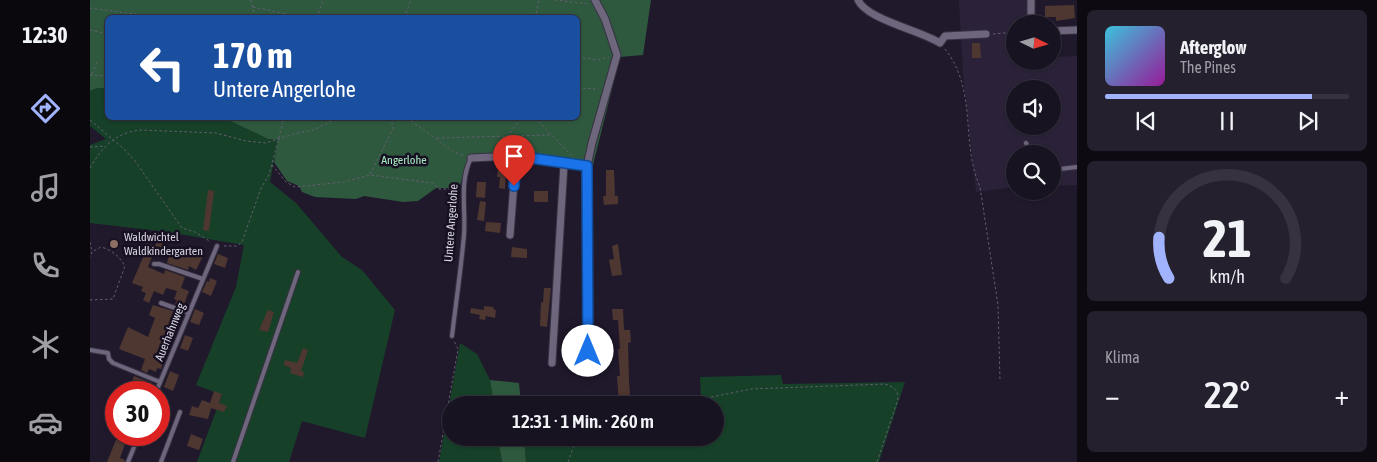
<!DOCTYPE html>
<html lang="de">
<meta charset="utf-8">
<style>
:root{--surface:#181321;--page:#25202e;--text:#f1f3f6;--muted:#9f9ea5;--line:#36323f;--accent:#a1b3fd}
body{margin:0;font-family:"Asap Condensed",sans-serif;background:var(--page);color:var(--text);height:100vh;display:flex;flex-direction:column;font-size:19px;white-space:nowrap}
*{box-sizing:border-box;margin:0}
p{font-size:16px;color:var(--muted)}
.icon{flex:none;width:28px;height:28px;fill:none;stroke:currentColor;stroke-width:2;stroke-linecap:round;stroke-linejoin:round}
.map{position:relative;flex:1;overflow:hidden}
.drawer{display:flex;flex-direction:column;gap:10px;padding:10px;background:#0d0a12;width:300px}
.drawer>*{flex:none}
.hud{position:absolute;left:15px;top:15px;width:475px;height:105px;border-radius:8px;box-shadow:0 1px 4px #0004,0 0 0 1px var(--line);background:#1a4fa0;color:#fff;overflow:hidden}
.needle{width:32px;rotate:95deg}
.fabs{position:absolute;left:916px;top:15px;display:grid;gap:10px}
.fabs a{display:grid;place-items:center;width:55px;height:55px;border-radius:50%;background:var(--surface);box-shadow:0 1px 4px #0004,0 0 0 1px var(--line);font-size:25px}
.speed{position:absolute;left:15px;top:381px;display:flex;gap:10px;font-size:25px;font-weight:700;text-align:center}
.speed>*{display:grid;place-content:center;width:65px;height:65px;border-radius:50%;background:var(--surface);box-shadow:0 1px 4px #0004,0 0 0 1px var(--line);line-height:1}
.speed .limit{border:8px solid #d22;background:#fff;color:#111}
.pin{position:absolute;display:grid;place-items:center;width:42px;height:42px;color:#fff;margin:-51px -21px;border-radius:50% 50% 50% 0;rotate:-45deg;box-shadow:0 0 5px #0007}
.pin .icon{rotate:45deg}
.me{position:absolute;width:55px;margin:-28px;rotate:0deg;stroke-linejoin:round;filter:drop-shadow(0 0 4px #0008)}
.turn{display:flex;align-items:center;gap:18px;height:105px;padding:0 25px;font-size:22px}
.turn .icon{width:65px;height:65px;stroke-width:2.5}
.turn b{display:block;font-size:35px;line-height:42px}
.big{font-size:38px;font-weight:600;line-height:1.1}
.drawer .tile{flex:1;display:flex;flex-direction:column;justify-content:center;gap:8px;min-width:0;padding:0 18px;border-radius:8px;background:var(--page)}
.drawer .dial{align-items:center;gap:0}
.dial svg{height:130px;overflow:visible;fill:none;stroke:var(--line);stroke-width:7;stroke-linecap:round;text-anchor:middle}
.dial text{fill:var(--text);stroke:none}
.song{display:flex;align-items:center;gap:15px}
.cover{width:60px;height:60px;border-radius:8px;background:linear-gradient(135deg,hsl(190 70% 55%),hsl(300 70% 35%))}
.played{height:5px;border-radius:2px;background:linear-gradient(90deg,var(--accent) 85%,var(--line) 85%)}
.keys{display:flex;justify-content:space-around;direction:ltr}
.heat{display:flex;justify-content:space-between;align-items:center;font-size:28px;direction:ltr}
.trip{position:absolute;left:352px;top:396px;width:282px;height:50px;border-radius:25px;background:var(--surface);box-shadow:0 1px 4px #0004,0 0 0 1px var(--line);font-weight:600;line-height:50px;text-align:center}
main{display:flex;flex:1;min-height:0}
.menu{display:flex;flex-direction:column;width:90px;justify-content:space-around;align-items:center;background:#0a080d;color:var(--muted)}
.menu .icon{width:35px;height:35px}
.menu .on{color:var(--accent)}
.menu b{font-size:22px;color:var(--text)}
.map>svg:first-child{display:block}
.built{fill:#2b2239;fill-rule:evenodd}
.green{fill:#174029}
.forest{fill:#2f593f}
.building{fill:#4e3730}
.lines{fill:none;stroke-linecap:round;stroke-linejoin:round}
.lane-casing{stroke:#373241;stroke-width:6}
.street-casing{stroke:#373241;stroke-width:9}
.path{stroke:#645e6f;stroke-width:1;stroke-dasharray:2.5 2.5;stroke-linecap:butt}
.lane{stroke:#6e667d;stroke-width:4}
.street{stroke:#6e667d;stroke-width:7}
.route-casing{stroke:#114b97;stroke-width:12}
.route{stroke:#1a73e8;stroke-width:9}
.education-dot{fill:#8d6e63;stroke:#171022;stroke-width:2}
.labels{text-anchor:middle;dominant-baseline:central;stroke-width:5;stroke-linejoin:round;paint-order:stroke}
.park-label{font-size:12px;fill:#a7edc0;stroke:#171022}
.street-label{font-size:12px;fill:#d8d4e1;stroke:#171022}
.poi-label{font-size:12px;fill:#d8d4e1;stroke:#171022;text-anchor:start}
</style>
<main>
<nav class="menu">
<b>12:30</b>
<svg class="icon on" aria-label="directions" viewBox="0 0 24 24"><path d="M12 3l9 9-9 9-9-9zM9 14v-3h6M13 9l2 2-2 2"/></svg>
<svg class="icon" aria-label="music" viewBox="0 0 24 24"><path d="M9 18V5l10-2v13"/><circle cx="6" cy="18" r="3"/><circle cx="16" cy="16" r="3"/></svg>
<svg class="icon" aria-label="phone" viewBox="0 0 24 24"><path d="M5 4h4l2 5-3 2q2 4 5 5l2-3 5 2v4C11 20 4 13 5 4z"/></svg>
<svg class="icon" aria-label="climate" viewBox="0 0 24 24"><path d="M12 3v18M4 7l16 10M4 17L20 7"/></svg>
<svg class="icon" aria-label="car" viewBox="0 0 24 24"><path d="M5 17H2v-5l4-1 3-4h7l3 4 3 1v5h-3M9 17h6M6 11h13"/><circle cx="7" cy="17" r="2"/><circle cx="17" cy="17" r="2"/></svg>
</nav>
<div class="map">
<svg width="987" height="462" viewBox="0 0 987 462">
<rect width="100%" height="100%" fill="#20192c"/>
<path class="built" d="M869,0H939V24H925V61H962L963,57L987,56V185L963,186L962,154H925V187L886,192L873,73ZM925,89H962V126H925Z"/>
<path class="green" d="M7,88H17L18,118H134L178,139L188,140L180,182L206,203L252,257L272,270L305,310L275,438L212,421L199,462H107L132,395L106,385L146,287L154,245L77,232L0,223V145L16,139L0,126V91Z
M370,343L387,354L400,380L404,405H361V438H408L412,462H349Z
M691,375L693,384L815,382L789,462H436L434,438H626V405H565L611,400L610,377Z"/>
<path class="forest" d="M0,0H561L553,55L530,57L503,165L440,154L379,157L370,185L362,188H346L328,201L313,202L274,196L266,199L225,197L212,192L209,186L197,181L184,162L188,140L178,139L134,118H488V18H18L17,88H7L0,91Z
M400,380L429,383L431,405H404Z
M408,438H434L436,462H412Z"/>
<path class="building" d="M984,5L985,18L966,21V17H955V6Z
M882,43H890L891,58H882Z
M408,169L416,170L415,189L409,188L410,177H407Z
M516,170H524L525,196H528V204L514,205L513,196H516Z
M387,182H396L395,198L386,197Z
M118,190L124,191L119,231L113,230Z
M444,191H458V202H444Z
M390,201L396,202L394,221L387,220Z
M396,222L411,223L410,233L395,231Z
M67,241L74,244L73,246L100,257L103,251L113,256L106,270L99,266L98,270L77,263L79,255L65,250L58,267L74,274L75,270L95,277L91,288L99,291L93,307L85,304L87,300L84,299L87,291L76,288L73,295L64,291L59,303L53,300L56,293L51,291L53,287L42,283L54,255L51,254L55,242L65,246Z
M528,244L532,275L522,276L519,260L524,259L522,246Z
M422,247L437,249V258L421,257Z
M128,254L138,258L135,268L124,264Z
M120,278L127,281L121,296L112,292L117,281L119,282Z
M454,288H461L457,327L450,326L451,302L453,303Z
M63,305L92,314L81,339L76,337L68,354L75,357L71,369L67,368L66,372L59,369L57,373L51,370L55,359L29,349L38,327L58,337L65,318L59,315Z
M394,306L404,307L403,309L406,310L405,318L396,316L395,320L389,319L390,315L380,313L381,308L394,310Z
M105,309L114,313L109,325L100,322Z
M522,309H533L534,330H540L541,342L538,343L539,380L540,397H542L543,405H529L527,376H530L528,349H530L528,320H523Z
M178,310L184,312L178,332L169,330Z
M95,335L103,338L98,351L90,348Z
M213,348L218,350L211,371L214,372L213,377L200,373L201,368L194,365L195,360L207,363Z
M80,371L89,375L83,391L74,387Z
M44,376L62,383L59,392H38Z
M124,391L132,394L129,403L137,406L134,412L121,408L118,419L99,415L102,406L108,408L112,400L120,403Z
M101,434L113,439L109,450L97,446Z
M28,435H36L34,444H35L30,458L35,460L34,462H17Z"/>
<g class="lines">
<defs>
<path id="lane" d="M936,143L942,154
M962,170L987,167
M64,264H69L113,279
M71,303L99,313
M362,336C366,302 371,269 374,235C376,209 369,182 381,158
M0,350L18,353L19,359L23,363L70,382
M66,392L127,246
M38,462L49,435
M71,462L90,412
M143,462L208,272"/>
<path id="street" d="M768,0C776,19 829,30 850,43L855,36L896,34
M941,24V0
M962,31L987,30
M381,158L426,156L497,166
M420,235L426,156
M462,363L474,164
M498,369L497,166L502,143L527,55L515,19L505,0"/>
</defs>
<use href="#lane" class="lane-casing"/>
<use href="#street" class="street-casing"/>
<path class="path" d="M161,0L165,18
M465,0L499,4
M163,7L216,18
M0,8L74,18
M227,18L233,0
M314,18L321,0
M445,18L449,0
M0,30L18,34
M903,34L925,32
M855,49C888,91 870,141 890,187L908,305L910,381
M488,57L508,60L519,57
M2,74L8,60
M0,75L18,76
M488,88L509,89
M317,118L364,152L375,156
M445,118L483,157
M0,120L34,149L45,161L92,228L105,232L121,242
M347,138L460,135
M0,147L15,146
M408,149L431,118
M182,165L196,182L205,187L254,182L280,175L343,183L349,189H367
M0,168C12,147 25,133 50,130L126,133L156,141L176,143L207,133L223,130L248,118
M280,174L303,129L301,118
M0,242L2,252L0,257
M134,246H147L152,242L171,188L179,175L194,118
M0,300L23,299L35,266C29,256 22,250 11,247L2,252
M582,405L661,389L795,384C804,387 808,390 808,399L787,462
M348,462L368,349L364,341
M478,462L483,448L491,438"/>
<use href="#lane" class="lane"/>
<use href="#street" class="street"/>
</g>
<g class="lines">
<defs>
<path id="route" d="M424,186L426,156L497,166L498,351"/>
</defs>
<use href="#route" class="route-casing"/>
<use href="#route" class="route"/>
</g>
<circle class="education-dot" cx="24" cy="244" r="5"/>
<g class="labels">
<g class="park-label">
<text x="314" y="160">Angerlohe</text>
</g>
<g class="street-label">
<text transform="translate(361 223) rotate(-86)">Untere Angerlohe</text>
<text transform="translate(80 332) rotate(-68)">Auerhahnweg</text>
</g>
<g class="poi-label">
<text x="34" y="237">Waldwichtel<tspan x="34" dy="14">Waldkindergarten</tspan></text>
</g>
</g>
</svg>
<div class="fabs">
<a><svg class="needle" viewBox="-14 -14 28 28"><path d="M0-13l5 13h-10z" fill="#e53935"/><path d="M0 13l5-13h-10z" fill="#9f9ea5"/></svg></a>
<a><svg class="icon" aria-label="sound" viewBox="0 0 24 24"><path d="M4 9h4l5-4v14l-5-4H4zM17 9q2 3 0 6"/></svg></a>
<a><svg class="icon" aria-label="search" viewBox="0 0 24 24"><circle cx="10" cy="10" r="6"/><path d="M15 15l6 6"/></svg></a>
</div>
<div class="speed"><div class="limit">30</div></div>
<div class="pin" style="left:424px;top:186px;background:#d93025"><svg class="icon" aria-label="arrive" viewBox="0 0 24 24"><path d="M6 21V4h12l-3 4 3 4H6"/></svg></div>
<svg class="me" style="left:498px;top:351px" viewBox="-20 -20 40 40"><circle r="19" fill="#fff"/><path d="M0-13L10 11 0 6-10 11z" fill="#1a73e8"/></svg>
<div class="trip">12:31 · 1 Min. · 260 m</div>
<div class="hud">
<div class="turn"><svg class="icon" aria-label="left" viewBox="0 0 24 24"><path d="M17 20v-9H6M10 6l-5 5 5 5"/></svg><div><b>170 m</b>Untere Angerlohe</div></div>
</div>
</div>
<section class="drawer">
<div class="tile">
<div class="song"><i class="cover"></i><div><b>Afterglow</b><p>The Pines</p></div></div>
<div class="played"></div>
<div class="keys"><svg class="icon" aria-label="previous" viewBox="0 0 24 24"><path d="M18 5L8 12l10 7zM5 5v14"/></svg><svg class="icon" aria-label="pause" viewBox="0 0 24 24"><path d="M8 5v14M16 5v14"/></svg><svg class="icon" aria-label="next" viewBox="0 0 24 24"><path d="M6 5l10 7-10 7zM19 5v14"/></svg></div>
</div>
<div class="tile dial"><svg viewBox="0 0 100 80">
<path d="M14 69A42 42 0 1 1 86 69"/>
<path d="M14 69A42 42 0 0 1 8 44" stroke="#a1b3fd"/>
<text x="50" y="56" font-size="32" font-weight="700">21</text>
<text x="50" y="72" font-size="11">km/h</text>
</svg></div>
<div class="tile"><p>Klima</p>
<div class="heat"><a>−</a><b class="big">22°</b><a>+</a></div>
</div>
</section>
</main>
